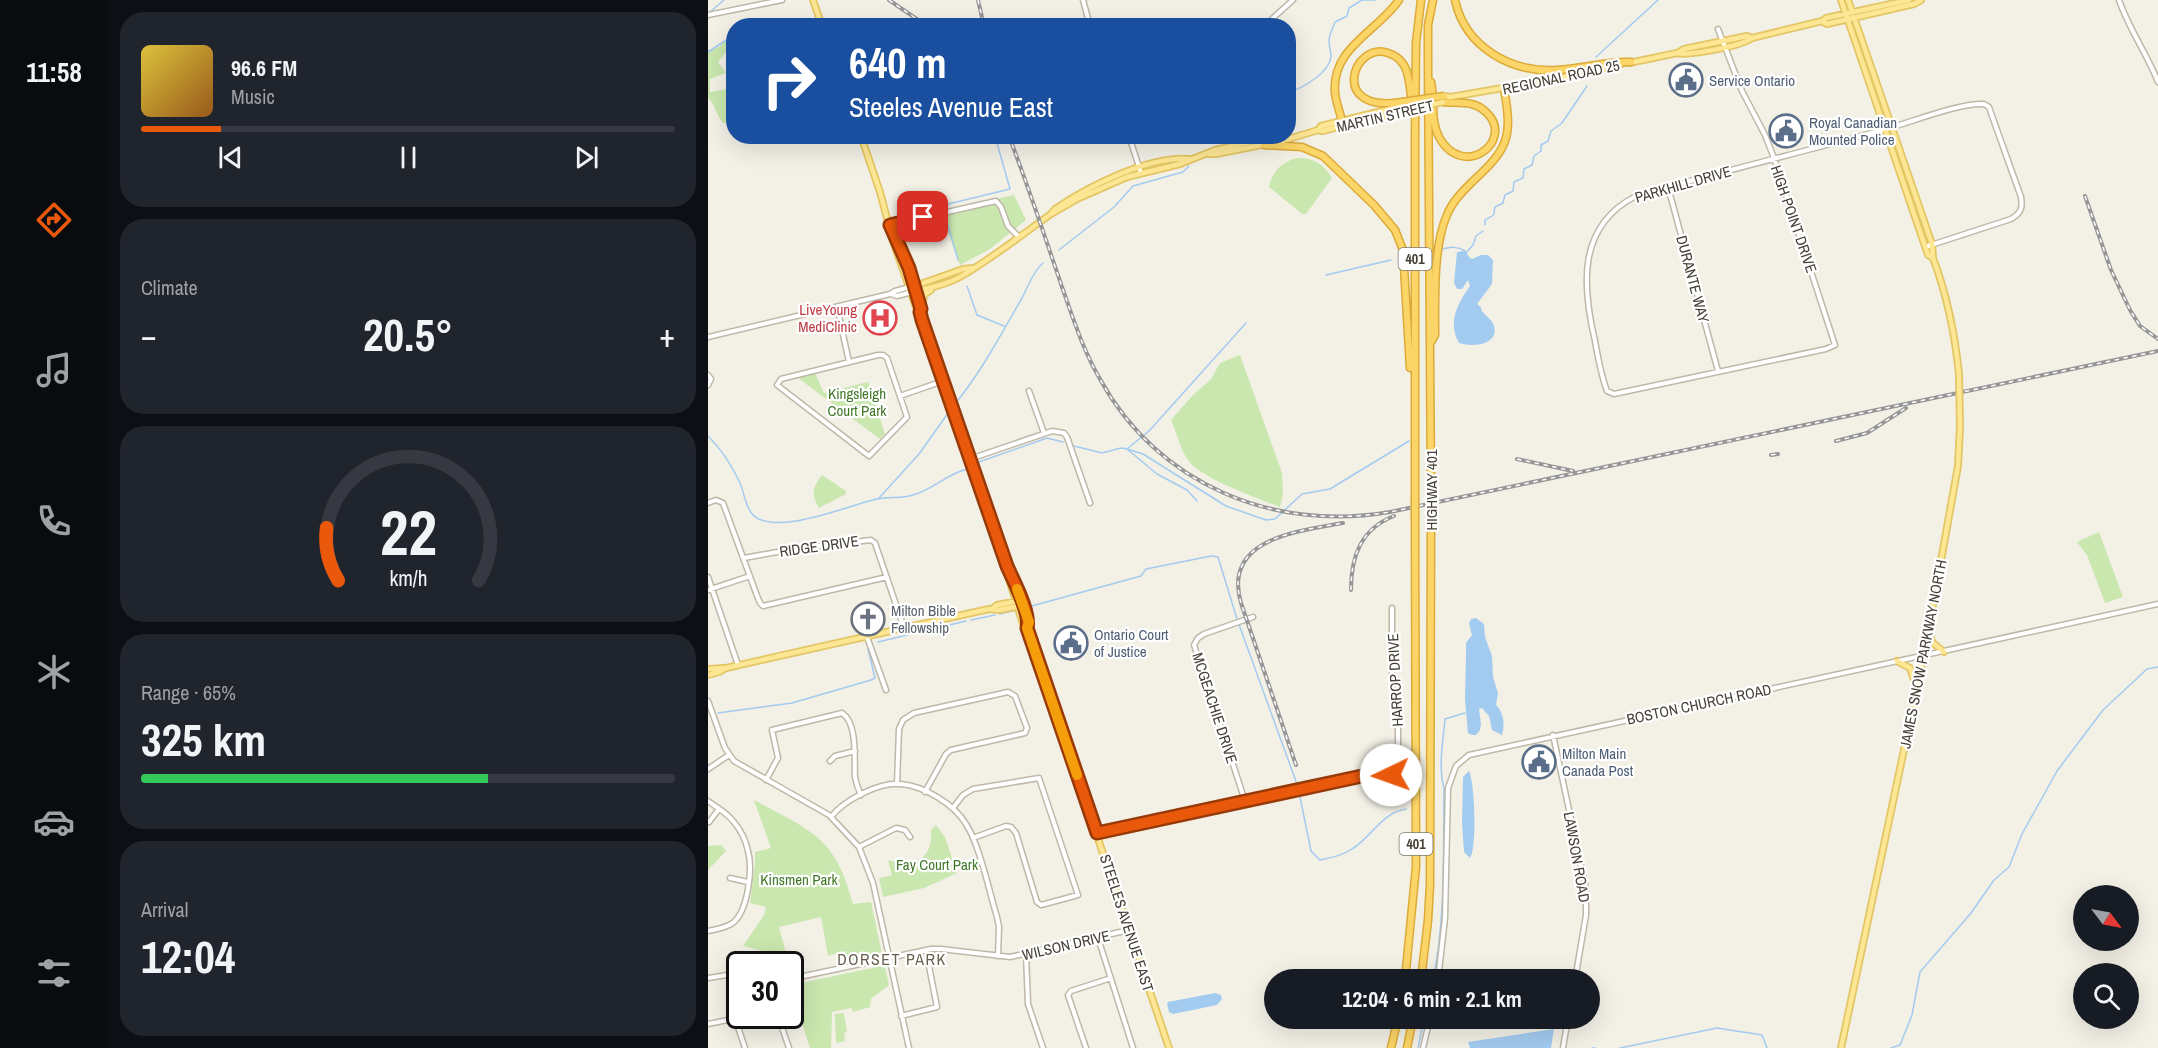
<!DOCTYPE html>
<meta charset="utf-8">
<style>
:root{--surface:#171b24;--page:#20242c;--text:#f1f3f6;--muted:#9ea1a6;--line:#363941;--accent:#ea580c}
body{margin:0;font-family:"Archivo Narrow",sans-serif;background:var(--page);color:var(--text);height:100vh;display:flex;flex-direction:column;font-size:22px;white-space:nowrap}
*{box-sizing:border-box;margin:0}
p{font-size:20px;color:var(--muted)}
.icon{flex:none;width:33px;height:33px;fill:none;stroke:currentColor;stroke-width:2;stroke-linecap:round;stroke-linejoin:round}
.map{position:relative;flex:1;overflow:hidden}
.details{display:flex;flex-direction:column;gap:12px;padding:12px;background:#0d0f14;width:600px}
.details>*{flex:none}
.guide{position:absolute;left:18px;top:18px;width:570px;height:126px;border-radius:24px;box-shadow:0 6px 24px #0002;background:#1a4fa0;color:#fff;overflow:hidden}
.needle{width:39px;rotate:122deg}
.fabs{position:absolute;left:1365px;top:885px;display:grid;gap:12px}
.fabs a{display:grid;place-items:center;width:66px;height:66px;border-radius:50%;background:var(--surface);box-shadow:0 6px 24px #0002;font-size:30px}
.speed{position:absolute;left:18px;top:951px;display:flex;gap:12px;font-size:30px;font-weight:700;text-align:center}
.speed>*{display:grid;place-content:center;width:78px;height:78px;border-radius:50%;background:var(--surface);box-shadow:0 6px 24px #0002;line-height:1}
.speed .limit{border:3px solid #111;border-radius:9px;background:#fff;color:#111}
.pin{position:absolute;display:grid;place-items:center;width:51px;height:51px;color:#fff;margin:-26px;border-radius:12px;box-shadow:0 3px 9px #0006}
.me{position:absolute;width:66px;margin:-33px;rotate:267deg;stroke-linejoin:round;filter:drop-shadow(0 0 4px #0008)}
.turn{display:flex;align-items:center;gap:21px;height:126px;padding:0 24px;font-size:27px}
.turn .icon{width:78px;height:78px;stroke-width:2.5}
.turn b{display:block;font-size:42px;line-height:51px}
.big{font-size:45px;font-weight:800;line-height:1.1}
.details .tile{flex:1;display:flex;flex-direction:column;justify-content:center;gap:9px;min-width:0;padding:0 21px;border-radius:24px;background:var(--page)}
.details .dial{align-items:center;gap:0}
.dial svg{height:156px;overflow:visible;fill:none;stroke:var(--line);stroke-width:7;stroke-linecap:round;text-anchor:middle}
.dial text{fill:var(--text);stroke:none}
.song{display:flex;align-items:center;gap:18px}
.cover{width:72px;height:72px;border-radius:9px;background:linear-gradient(135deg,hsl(50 70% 55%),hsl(30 70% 35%))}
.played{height:6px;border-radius:3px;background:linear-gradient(90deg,var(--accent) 15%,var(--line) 15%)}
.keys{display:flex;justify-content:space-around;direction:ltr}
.heat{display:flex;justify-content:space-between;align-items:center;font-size:33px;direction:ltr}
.charge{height:9px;border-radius:4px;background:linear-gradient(90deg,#34c759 65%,var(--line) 0)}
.trip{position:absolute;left:556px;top:969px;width:336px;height:60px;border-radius:30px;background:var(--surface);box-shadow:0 6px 24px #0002;font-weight:800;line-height:60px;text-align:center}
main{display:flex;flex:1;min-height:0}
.tab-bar{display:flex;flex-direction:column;width:108px;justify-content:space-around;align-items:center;background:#090b0e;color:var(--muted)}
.tab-bar .icon{width:42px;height:42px}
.tab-bar .current{color:var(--accent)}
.tab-bar b{font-size:27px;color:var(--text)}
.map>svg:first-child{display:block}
.green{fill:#cae7af}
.water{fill:#a3cbf0}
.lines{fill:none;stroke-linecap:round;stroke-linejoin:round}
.stream{stroke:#a3cbf0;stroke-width:1.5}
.minor-casing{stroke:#beb8a9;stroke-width:7}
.major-casing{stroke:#e3c665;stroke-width:8}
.highway-casing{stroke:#dcab38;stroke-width:9}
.minor{stroke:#fff;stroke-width:4}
.major{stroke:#fde795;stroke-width:4.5}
.highway{stroke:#fcd568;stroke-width:6}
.rail-casing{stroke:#969696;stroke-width:4}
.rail{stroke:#fff;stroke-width:1.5;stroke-dasharray:4.5;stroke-linecap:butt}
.major-bridge-casing{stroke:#e3c665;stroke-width:8;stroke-linecap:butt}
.highway-bridge-casing{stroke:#dcab38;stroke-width:9;stroke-linecap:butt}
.major-bridge{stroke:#fde795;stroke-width:4.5}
.highway-bridge{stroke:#fcd568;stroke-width:6}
.route-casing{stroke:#983908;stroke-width:15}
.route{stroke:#ea580c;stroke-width:10}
.slow{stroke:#f59e0b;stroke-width:10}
.labels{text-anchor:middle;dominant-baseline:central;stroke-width:4.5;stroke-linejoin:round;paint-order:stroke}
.shield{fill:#fff;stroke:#7e7a72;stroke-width:1.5}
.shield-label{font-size:14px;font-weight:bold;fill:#464136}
.street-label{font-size:15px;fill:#464136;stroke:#fff}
.service-label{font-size:15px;fill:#4e5e75;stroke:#fff;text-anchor:start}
.health-label{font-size:15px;fill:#be3a42;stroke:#fff;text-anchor:end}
.park-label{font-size:15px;fill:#417729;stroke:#fff}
.worship-label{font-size:15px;fill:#5b616d;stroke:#fff;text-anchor:start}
.neighbourhood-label{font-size:16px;letter-spacing:1.5px;fill:#695f4d;stroke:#fff}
</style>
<main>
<nav class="tab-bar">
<b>11:58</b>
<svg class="icon current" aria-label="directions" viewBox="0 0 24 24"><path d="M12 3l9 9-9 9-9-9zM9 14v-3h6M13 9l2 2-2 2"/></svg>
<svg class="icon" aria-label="music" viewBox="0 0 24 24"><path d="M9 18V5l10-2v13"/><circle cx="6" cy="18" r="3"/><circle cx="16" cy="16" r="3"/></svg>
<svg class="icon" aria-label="phone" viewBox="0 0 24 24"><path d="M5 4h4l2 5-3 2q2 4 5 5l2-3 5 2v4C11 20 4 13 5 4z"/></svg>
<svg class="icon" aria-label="climate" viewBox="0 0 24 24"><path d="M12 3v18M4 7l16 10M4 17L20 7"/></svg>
<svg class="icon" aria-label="car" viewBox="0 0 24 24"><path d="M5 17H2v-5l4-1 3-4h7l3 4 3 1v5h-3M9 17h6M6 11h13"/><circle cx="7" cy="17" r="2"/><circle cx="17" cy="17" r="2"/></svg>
<svg class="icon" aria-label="filters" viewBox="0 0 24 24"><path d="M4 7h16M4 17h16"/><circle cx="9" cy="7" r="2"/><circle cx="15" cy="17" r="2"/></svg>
</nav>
<section class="details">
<div class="tile">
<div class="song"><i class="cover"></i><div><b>96.6 FM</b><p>Music</p></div></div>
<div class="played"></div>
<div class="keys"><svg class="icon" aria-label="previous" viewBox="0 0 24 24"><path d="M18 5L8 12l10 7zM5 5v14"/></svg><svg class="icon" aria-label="pause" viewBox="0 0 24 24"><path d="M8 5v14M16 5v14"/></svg><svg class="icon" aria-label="next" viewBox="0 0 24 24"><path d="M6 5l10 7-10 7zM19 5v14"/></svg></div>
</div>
<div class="tile"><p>Climate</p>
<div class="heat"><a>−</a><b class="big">20.5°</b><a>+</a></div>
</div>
<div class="tile dial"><svg viewBox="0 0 100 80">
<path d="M14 69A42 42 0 1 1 86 69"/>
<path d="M14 69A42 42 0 0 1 8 42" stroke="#ea580c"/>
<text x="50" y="56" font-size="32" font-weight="700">22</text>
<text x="50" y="72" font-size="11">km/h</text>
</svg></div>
<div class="tile"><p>Range · 65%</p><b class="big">325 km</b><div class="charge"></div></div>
<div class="tile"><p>Arrival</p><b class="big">12:04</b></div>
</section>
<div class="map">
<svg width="1450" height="1048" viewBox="0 0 1450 1048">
<rect width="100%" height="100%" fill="#f3f0e6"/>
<path class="green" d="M25,32V44L10,62L18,73L2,79V92L25,88V123H15C8,115 8,105 0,98V50L11,47Z
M589,158C605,157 616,164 624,178L598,214H594L561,187C564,172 573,162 589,158Z
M306,195L318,220L282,249L252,265L232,211Z
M532,355L574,473L575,494L572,507C552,499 491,478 480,460C472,449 469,433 463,420L485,395L503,379L512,363Z
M107,373L116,393L160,382L177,434L172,439L90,378Z
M114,475L138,491V494L111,508C103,494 104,488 114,475Z
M1391,532L1415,597L1397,603L1379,555L1369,542Z
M46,800C104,832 127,836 145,904L163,902L174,954L139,962L137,951L120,956L113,917L71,927L79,957L35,946L56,915L58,907L42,903L47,864V852L63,848Z
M228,825L237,837L249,873L216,888L175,897L171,878L184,875L180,860C206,868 225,860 223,830Z
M13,845L18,851L0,870V846Z
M174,966L177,967L181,985L163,999L162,1007L145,1012L143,1008L124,1012L123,1048H102L86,999L88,984Z
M136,1013L139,1032L136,1033L137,1041L128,1043L127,1014Z"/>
<path class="water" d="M757,251L762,258L764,259L773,255H780L785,260L784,284L769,304C777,310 770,303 774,311C778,317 784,319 786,326C791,346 763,347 751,343C739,322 750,303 762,286L760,280L754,289H749L746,283L749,252Z
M768,618L776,624L777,637L784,656L785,677L790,693L788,705C796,713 797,724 794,735L784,730L781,716L774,708L771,709L773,724L772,730L768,735H764L760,733L757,699L758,657V643L764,635L761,623L763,619Z
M761,771C767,784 769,848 762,858L756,852L754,823L755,777Z
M507,993L513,995L514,999L509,1005L465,1014L461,1012L459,1004L460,1002Z
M846,1029L843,1048H762L760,1042Z"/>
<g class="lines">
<path class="stream" d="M1,13L16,0
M0,52L26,35
M888,57L950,0
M580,93C594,88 622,73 623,56C623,51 621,46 621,41C621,35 625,28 627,22L639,16L641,8L654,0H668
M235,210L234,207L240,204L302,189L287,136
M237,215L250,260
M777,225V220C786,214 785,219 787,207L795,203L797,195L805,191L806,182L815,178L816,169L824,165L826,156L833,151V145L840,141L843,131L854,123L879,86
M734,249C743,247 749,246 757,251
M351,250L406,207L425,186L475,172L481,166
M758,253L765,245L768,236L775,231
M618,275L683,260
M259,286L269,315L296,326
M538,323L441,431L419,449L435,454L518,506L558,520L567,519L594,494L622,489L701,441
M246,405C273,373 293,334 314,298C320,287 325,271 335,263
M0,436C12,448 24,466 31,481C37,493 36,505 45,515C68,537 141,505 169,499C181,496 193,499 205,495C224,490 239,474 259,469
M366,446L394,453L413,448L419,449L449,474L479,490L489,501
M271,462L339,438L355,442
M171,498L211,454L243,409
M320,607L433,576L438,569L503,556L510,557L529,619L590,787
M292,614L308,610
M263,620L287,615
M170,642L258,621
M10,713L84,703L163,680L167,678L160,649
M591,792L603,851L612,860C623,858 635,855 644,849C664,837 673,813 698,809
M725,980C738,917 735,852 736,788C730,767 735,741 737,719L757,713
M710,1048L716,1018
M884,1048H887
M912,1048L1009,1028L1054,1035L1059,1048
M1183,1048L1192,1045L1204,1015L1212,972L1263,913L1286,880L1301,867L1314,834L1349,771L1395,710L1439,669L1450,667"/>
<defs>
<path id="minor" d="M375,0L382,26
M1411,0C1421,29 1439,54 1450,82
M0,15L74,0
M556,26L585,0
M1010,29L1034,91L1057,135L1066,158L1127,345L1118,349L906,394L899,391C893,375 890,358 887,341C874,286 869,226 928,196C1011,172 1095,152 1178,129C1204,122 1250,103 1276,104L1281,107L1283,113L1313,197C1315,208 1313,213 1303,219L1217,247
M421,136L433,173
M960,187L1010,371
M182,225L288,201L293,207L300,226L311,237
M183,294L189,296L204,292
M129,307L141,362
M0,337L182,294L187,291L202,287
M170,355H175L179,358L199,417L161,456L69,385L73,379Z
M0,375L3,379L0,385
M321,391L336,433
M192,396L235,381
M262,459L344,431L356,433L359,437L382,503
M0,503L8,500L15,503L48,593L52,603L55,606L179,577
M36,558L86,549L163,540L167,543L196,628
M0,577L30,665
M0,590L42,576
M159,637L178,690
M0,701L17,748L26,761L121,815L151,847L165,883L201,1048
M845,735L878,889V915L867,980
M122,761L127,756L147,751
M0,769L21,755
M58,780L70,758L64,730L134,713C150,723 146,760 147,777C148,783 150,789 153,795
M189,784L191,729L195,720L206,713L300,692L307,696L319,728L317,733L243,750L238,754L217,792
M0,801C8,807 19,813 25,821C32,829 38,841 40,851C45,869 40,909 26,922C19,928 9,929 0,931
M537,801L486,645L490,638L496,634L545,617
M245,808L255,795L265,789L331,778L370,895L333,905L329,902L308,833L303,827L298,826L265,838
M123,817C136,800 171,782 193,784C216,786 246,804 258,824C272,846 281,891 289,917L291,927L290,956
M1,822L11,809
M389,833L671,772L683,775L688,763L690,753V686L684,674V608
M151,847L188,828L197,830L202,837
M22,878L40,882
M390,938L425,1048
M318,955L320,1004L335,1048
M0,978L32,973
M82,979L223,949H233L302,957L421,930
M730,980L737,918L740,788L748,766L761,755L1450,604
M70,1016L81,1048
M193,1016L229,1007L218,951
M27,1018L37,1048
M0,1024L39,1016
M378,1048L360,995L363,991L403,978
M715,1048L722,1018
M855,1048L860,1018"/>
<path id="major" d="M105,0L114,26
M1133,0L1220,255L1225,258C1239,295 1247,335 1251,374
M1140,0L1224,244L1225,258
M1114,21L1119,24L1206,4L1213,0
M969,53C981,56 1034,46 1044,38L1114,21L1118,18L1201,0
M921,63L969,53L976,49L1039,36L1044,38
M736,96L743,97L846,79L913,64
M610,130L614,131L694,111
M153,136L172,192L185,241L209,310L212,312L299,566C305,580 323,614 319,628
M501,154H508L574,141L610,130L613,126L694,106
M343,214L369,199L419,177L472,164L507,150L569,136
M184,233C201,253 206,285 213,309
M204,287L255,269L265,268
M204,292C221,288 242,284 257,274C287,256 315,234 343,214L347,209C381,186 440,156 481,159
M214,307L216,295L223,290
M302,571L300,576L315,624L323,635L343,700L461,1048
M284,609L289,605L310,601
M1222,634L1224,642L1236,652
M1189,661L1202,668L1208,686
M0,669L16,668
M0,675L11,672L18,668L281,609L291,610L312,606
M1133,1048L1216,655L1250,466L1252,427"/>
<path id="highway" d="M747,0C757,47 803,73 849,70C874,69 898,61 923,62
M723,82C727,101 722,120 731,137C755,181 807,141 779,113C775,109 769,105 763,104C755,102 744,103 735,102
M694,102C620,114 645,41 680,53C690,56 696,63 699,72C702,83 703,94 704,105
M634,121C632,112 628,103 627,93C623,48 669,32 691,0
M556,145L594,147L615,156L666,205L687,230L695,250L702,368
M722,344L727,335C727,300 725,246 739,215C744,202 754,192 764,182C800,149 805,138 796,89
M707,497V138L708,43L713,0
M723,497L720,60V25L725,0
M697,980L708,867L707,517
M713,980L720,920L722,885L723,516
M683,1048L690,1018
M699,1048L705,1018"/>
</defs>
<use href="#minor" class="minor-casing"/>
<use href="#major" class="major-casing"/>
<use href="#highway" class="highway-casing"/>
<use href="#minor" class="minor"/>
<use href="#major" class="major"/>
<use href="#highway" class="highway"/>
<defs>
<path id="rail" d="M181,0L219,26
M270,0L276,26
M301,136C320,186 337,237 354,287C365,318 375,350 392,379C450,485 566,532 682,512L1450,351
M1377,196L1403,270L1422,310L1432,326L1450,339
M1128,441L1159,433L1198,408
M1063,455L1070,454
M809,459L865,471
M643,590C643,556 653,529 686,516
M588,765L533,603C514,538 591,531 635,523"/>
</defs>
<use href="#rail" class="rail-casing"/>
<use href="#rail" class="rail"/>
<defs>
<path id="major-bridge" d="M694,106L704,103
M694,111L735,102
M1251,374L1252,427"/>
<path id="highway-bridge" d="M694,102L736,96
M723,497V516
M707,517V497"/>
</defs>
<use href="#major-bridge" class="major-bridge-casing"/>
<use href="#highway-bridge" class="highway-bridge-casing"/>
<use href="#major-bridge" class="major-bridge"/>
<use href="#highway-bridge" class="highway-bridge"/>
</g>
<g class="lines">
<defs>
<path id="route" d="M215,217L182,225L201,268L213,309L212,312L214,320L299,566C305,580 323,613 319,628L389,833L668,773L683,775"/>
</defs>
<use href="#route" class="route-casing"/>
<use href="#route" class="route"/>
<path class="slow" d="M309,589L321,622L319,628L369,775"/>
</g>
<defs>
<symbol id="civic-ring" viewBox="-11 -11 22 22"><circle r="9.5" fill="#fff" stroke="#5c6f8a" stroke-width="1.5"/><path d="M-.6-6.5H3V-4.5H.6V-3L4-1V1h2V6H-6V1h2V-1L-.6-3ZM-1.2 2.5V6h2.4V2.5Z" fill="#5c6f8a"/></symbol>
<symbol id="hospital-ring" viewBox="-11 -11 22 22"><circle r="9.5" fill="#fff" stroke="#e0444e" stroke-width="1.5"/><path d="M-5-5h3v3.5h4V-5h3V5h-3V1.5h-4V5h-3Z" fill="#e0444e"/></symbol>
<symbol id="church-ring" viewBox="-11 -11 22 22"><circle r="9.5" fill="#fff" stroke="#6b7280" stroke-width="1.5"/><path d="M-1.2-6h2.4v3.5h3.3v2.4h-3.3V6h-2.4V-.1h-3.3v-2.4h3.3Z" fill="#6b7280"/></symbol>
</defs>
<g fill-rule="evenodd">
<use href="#civic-ring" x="959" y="61" width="38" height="38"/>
<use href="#civic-ring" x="1059" y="112" width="38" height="38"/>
<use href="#hospital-ring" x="153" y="299" width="38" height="38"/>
<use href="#church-ring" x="141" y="600" width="38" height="38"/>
<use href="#civic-ring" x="344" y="624" width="38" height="38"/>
<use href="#civic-ring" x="812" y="743" width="38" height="38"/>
</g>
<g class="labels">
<g class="shield">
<rect x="690.5" y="248" width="33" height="22" rx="4.5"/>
<rect x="691.5" y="833" width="33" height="22" rx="4.5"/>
</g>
<g class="shield-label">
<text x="707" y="259">401</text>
<text x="708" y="844">401</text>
</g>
<g class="street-label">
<text transform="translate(853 77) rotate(-12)">REGIONAL ROAD 25</text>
<text transform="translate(677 116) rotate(-13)">MARTIN STREET</text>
<text transform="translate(975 184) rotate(-16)">PARKHILL DRIVE</text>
<text transform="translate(1086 219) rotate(71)">HIGH POINT DRIVE</text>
<text transform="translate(985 279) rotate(75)">DURANTE WAY</text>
<text transform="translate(723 490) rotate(-90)">HIGHWAY 401</text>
<text transform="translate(111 546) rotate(-8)">RIDGE DRIVE</text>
<text transform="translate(1215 654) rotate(-79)">JAMES SNOW PARKWAY NORTH</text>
<text transform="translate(687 680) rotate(-93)">HARROP DRIVE</text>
<text transform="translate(991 704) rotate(-12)">BOSTON CHURCH ROAD</text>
<text transform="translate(507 708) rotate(72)">MCGEACHIE DRIVE</text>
<text transform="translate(869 857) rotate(80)">LAWSON ROAD</text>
<text transform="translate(419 923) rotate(72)">STEELES AVENUE EAST</text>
<text transform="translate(358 945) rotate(-13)">WILSON DRIVE</text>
</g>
<g class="service-label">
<text x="1001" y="80">Service Ontario</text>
<text x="1101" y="122">Royal Canadian<tspan x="1101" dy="17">Mounted Police</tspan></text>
<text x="386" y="634">Ontario Court<tspan x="386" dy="17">of Justice</tspan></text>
<text x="854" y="753">Milton Main<tspan x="854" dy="17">Canada Post</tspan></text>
</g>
<g class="health-label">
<text x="149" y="309">LiveYoung<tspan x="149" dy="17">MediClinic</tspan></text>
</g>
<g class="park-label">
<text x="149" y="393">Kingsleigh<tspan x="149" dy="17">Court Park</tspan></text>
<text x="229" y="864">Fay Court Park</text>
<text x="91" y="879">Kinsmen Park</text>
</g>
<g class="worship-label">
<text x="183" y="610">Milton Bible<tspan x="183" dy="17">Fellowship</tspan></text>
</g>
<g class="neighbourhood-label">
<text x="184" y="959">DORSET PARK</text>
</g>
</g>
</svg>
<div class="fabs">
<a><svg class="needle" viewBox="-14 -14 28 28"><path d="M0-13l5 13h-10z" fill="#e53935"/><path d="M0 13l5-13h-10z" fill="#9ea1a6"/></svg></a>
<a><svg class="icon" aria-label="search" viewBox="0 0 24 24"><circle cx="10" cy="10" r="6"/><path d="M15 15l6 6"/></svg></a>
</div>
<div class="speed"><div class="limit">30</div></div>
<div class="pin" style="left:215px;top:217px;background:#d93025"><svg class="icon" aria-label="arrive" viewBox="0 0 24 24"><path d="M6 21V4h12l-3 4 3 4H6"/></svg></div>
<svg class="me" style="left:683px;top:775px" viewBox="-20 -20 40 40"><circle r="19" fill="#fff"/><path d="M0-13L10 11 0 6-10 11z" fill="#ea580c"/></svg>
<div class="trip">12:04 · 6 min · 2.1 km</div>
<div class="guide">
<div class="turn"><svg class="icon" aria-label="right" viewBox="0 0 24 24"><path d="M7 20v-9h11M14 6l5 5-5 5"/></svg><div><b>640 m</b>Steeles Avenue East</div></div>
</div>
</div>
</main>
